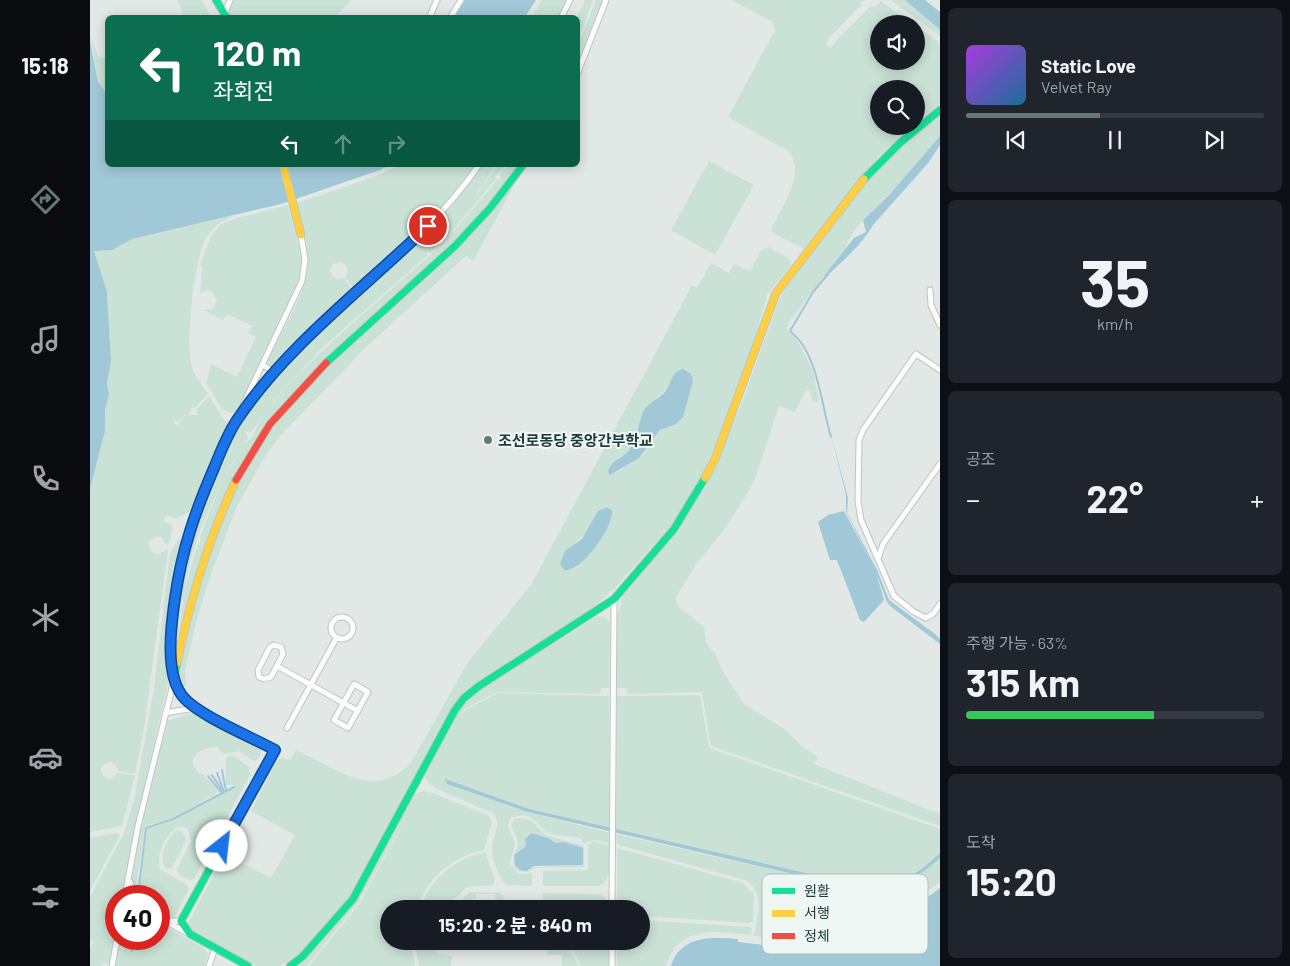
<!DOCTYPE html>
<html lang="ko">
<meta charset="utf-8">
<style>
:root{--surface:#171b24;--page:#20242c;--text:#f1f3f6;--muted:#9ea1a6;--line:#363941;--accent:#647874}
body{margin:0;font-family:Barlow,"Noto Sans KR",sans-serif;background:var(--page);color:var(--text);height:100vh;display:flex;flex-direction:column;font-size:19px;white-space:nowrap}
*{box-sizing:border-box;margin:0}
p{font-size:16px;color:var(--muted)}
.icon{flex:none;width:28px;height:28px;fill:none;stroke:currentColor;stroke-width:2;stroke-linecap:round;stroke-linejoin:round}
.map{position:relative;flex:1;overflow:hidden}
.drawer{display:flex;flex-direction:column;gap:8px;padding:8px;background:#0d0f14;width:350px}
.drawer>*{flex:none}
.banner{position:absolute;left:15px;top:15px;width:475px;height:152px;border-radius:8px;box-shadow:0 2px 12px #0003;background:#0b6e4f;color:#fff;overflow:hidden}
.buttons{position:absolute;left:780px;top:15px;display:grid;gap:10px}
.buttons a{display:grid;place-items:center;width:55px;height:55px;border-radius:50%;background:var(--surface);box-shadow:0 2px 12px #0003;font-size:25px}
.speed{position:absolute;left:15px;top:885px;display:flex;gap:10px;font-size:25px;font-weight:700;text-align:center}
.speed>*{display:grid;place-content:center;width:65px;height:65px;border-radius:50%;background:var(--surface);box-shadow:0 2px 12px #0003;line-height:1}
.speed .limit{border:8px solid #d22;background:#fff;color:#111}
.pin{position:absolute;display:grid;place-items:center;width:42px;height:42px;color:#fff;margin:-21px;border:2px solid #fff;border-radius:50%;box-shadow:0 1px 5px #0007}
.me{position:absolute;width:55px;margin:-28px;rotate:29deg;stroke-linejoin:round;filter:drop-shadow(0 0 4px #0008)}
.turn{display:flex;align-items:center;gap:18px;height:105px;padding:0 25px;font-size:22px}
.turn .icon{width:65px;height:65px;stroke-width:2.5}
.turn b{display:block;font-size:35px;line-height:42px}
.lanes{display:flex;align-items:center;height:48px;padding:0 25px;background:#0003;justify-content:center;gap:25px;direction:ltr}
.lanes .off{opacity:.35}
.big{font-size:38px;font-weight:700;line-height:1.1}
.drawer .card{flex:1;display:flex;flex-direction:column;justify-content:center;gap:8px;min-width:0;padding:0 18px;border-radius:8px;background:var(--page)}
.drawer .dial{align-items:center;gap:0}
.dial b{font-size:65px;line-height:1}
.song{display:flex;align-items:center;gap:15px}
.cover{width:60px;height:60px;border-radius:8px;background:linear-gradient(135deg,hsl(280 70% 55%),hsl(200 70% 35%))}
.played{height:5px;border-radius:2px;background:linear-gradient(90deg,var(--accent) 45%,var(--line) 45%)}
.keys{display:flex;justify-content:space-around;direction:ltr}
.heat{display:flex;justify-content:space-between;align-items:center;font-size:28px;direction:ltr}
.charge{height:8px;border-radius:4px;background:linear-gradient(90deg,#34c759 63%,var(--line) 0)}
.trip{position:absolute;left:290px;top:900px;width:270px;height:50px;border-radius:25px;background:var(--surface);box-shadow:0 2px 12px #0003;font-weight:700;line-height:50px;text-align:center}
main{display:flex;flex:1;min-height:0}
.dock{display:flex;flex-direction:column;width:90px;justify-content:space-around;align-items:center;background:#090b0e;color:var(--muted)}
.dock .icon{width:35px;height:35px}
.dock .selected{color:var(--accent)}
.dock b{font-size:22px;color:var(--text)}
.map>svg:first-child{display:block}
.green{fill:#cae2d5;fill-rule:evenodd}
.water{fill:#a1c8d7}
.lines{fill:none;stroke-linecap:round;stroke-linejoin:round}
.stream{stroke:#a1c8d7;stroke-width:2}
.street-casing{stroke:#bfc5c3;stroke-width:7}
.fast-casing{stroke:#bec6c4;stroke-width:9}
.slow-casing{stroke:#bec6c4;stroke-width:9}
.jam-casing{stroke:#bec6c4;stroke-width:9}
.street{stroke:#fbfcfb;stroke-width:5}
.fast{stroke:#16e098;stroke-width:7}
.slow{stroke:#ffcf43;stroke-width:7}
.jam{stroke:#f24e42;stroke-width:7}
.route-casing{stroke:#114b97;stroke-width:12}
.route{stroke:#1a73e8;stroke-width:9}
.poi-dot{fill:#647874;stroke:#eff7f4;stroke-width:2}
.labels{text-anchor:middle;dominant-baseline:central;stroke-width:4;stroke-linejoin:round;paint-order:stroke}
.poi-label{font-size:15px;font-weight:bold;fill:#203b37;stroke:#eff7f4;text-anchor:start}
.key{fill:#eff7f4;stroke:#b1bfbb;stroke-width:1}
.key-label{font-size:14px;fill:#203b37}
</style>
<main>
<nav class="dock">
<b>15:18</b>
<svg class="icon selected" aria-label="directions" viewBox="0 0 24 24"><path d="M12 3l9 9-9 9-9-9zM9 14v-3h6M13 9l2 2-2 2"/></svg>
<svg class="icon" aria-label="music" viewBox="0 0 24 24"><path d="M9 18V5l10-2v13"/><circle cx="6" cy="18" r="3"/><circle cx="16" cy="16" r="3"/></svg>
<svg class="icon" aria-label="phone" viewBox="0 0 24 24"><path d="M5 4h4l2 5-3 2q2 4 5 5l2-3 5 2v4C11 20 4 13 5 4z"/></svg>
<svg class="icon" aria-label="climate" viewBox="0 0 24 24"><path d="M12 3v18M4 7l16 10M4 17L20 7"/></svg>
<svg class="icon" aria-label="car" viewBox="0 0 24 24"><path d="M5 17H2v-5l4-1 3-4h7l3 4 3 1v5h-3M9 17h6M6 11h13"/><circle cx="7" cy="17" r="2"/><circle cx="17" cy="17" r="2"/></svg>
<svg class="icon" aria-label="filters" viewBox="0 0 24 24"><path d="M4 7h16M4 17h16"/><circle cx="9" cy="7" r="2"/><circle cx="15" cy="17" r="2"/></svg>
</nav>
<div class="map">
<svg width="850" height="966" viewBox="0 0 850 966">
<rect width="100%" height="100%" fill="#e2e8e6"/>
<path class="green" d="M88,0H112L121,17H94Z
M144,0H261L245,17H141L138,10Z
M452,0H477L468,17H442Z
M495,0H503L488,42L487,17Z
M506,0H514L488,66V45Z
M641,0H775L770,2L771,5L739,38L736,45L741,48L750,36L780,7H785L791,1L823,24H789V61H826V26L850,43V104L826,123V89H789V126H823L789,156L714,249L683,233L681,229C692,206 717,174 698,151L638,117L685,30L683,22Z
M801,0H815L850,30V36Z
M0,35L9,58L17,57V99V94L8,82Z
M850,114V136C836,150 825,166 812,180C795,199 762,225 756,248L699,322L697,329L705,336L723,371L729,401L723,402L720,390L715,392L705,412L689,406L664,482L637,526L608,562L585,598L588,606L614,627L616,643L624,652L632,670L654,704L696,730L710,745L728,757L724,764L850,814V826L621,746L612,692L538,694L537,688H527V619L533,594L586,533L618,482L652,403L690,297L714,261L782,175L813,145Z
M619,161L664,185L625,255L581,230Z
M310,165H386L347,214L266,291L255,277L258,271L256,265L251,262L243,264L240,270L242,276L247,279L254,278L264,292L189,365L182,367L177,360C191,333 219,290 218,260C218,241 211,221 207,203L284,177Z
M392,165H406L380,204L408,165H416L405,177L406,179L359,235L340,253H337V256L233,347L185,399L162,431L156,432L158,438C128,485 104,534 95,586L108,544L110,542V537C117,516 145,446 163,437C171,395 305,288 341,254C365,231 386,206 407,180L411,179L410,175L418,165H428L403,200L375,233L194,405L140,490L88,650H84V645L88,639L93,596C87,608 91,635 84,644C84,541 130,429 203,356C266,293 340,239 392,165Z
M431,173L383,261L376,256L275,348L193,433L177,453L147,506L122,571L106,622L95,671L96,686L92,687C84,669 99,628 104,609C120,544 143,481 183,427C235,355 312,307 373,243C393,221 412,196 431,173Z
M198,205L212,257L211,275L149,409L141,413L132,409L116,383L121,364L147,377L166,337L158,333L162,326L137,314L133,320L113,310L123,309L127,300L122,292L117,290L110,293L112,269L110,264L121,236L130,225L144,219Z
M145,215C134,220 125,225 118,235C103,256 98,333 100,359L103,371L118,394L106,407L101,408L100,413L88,421L85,420L84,424L87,425L96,415H107V409L119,396L137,424L138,431L102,511L87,518L75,516L74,521L83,526L78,547L71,537H65L59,542L60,550C68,559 71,550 78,550L54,728L45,774L28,771L26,765L21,762L13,765L11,770L13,776L18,779L24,777L27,773L45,775L32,826L0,832V489L15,431V410L19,395L17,383L21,362L17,293L3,251L22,250L42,239Z
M679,247L699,259L701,265L677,295L664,343L631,432L613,474L585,521L522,591L500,610L388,682L372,695L361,710L261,895L206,958L190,966H165L102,932L97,925L132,859L140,857L181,878L205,835L161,811L186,761L192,758L200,760L206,750C247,768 282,802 321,763L378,662L441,585L602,285L607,288L621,263L639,273L644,264L660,271L671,250ZM603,381L599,391L553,454L526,473L528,458C540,453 549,436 551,424C552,418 551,414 555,409C563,399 574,395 579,383ZM516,507L520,508C520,513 522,520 519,524C513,537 491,575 473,570L479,548L496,534L511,509Z
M94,536L85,579L79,627V678L48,816L33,896H26V933L20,965L14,963L11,966H0V947L6,941H0V897L34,833L45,796L64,688L80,553L87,541Z
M507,616L516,617L520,624L519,688H511L510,694L407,692L374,709L370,717L375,710L408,693L519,696V829L439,809L355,780L357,784L438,812L520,833V843L503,840L495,843L492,842V839C482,835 472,837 461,834C446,829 446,808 420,818L418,827L425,843L420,864L429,874L442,873V886L417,885C410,879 401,858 402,848C402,836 412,826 404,814L343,787L345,780L342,787L335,778V771L369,711L383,694Z
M610,695L619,748L850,829V853C814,886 807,885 759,883L526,830L527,696Z
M105,712L170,746L171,754L165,762L149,751L134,754L127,747C116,748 109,749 103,759V764L109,774H113L128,790L126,794L82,818L55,826L45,896H37L50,825L76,721Z
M142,755L159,767L160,775L104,879L99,880L89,875L87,869L101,841C97,803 60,849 71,870L96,884L99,888L86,915L83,918H78L69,914V896H50L49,893L57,829L83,820L145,787L144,785H136V758Z
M333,791L339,792L336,799L340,792L399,816L402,822L394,850C363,856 336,878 327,909H299V941H320L325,966H219L270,903L326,799L330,798L326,799L269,902L217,966H205L254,912L323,795Z
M430,818L442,821L456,835L494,846V867L445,868L438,872L428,871C418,861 426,855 428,844C428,837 422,831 421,824L425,819ZM441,833L458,838L466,843L475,842L493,848V865L427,868L423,858L431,849L437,846L436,836Z
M87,830L93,832L96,841L82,868L77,869C66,861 77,837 87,830Z
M26,833L30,835L0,891V838Z
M526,834L759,887C805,889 815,889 850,858V882L832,895L800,906L750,908L740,913L731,934L720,942L664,936C667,916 676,892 655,880L529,845L527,843Z
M503,841L519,846C519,860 524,880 509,886H453V871L498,870V845Z
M527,848L653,883L664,894L663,922L658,923L551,916V909H527Z
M395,852L405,879L403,885L377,887L354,909H330C339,879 365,859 395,852Z
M380,892L411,893L415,900V909L413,902H406L405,894H386V898L382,899V909H360Z
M453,893L510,894L517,900V909L453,908Z
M551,920L660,927L662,928L661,935C626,932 589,924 576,966H527V941H551Z
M69,923L112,947L118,953L115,966H25L30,939H38L41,951H43L42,939H69Z
M324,941H344L347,954L362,956L361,966H329Z
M456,941H478L479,948L489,966H472V955H457Z
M480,941H519V966H491L481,948Z"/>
<path class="water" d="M373,0H446L435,17L361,18Z
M815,0H835L850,12V30Z
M0,41L8,82L17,94L18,165H299L290,170L191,204L42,239L22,250L4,251L17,292L21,362L17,383L19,395L15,410V431L0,489Z
M850,136V145L839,162L783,225C771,246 754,259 737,276H734L764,238L776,232L773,220L799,195Z
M593,369L601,374L603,381L593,417L586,424L570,430L549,458L520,475L518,472C521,458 535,459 541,447C548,436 548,426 552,415C555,404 567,400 574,393C581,385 580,373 593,369Z
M741,435L758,498L757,513L787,570L799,600L845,634L850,639V644L800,606L797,602L787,575L794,600L774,622L770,620L747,560H740L728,522L738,515L754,511L782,564L756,512V495Z
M517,507L522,510C525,525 491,574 474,570L470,564L475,551L492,539L508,511Z
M355,779L439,809L759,883C807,885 814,886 850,853V858C815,889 805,889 759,887L438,812L357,784Z
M441,833L458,838L466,843L474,842L493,848V865L444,866L436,871L430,870L425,865L424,855L436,846L435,839Z
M850,888V966H581C591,935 621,937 648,939V942L675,945L676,943C689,944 705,949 719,947C743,945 733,918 751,913C761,911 772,914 782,914C807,913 831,904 850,888Z"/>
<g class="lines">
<path class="stream" d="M738,274L723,292L700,331C728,352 731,405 741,437
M132,770L136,791
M127,773L134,792
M122,775L132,790
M118,776L132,793
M49,886L56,828L83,819L144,787
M40,939L42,951"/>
<defs>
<path id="street" d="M134,15L140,0
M339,18L347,0
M360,18L371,0
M471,18L480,0
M488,72L516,0
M840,290L841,305L850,325
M173,365L185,373
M850,370L826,354L773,430L769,440L768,501L771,520L804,596L824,612L836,618L843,614L850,604
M155,409C224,320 324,258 389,165
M788,559L793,544L850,464
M241 628a11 11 0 1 1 22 0a11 11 0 1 1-22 0Z
M184,645L191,647L193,654L181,677L174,679L169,677L168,670L180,647Z
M187,666L268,711
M264,684L278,692L258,728L244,720Z
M75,713L105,708
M197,728L247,637
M38,878L46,896
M35,896L48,826L84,680L81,636L82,615L92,557L103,515L135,443L212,281L215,260L211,235
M522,909L524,599
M69,918L75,921H91
M75,921L99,934
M522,941V966
M22,966L27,939
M119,966L125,948"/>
<path id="fast" d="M126,0L137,18
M774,179L811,142L850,110
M236,363L365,246L401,207L433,165
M87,663C86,669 83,677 85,682C94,712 158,736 185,750L91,921L100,934L158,966
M200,966L212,957L263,899L365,710L374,698L389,686L524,599L584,529L615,478"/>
<path id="slow" d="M193,165L211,235
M615,478L625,459L686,293L774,179
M87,663C100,600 119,538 146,480"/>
<path id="jam" d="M146,480L180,424L236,363"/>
</defs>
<use href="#street" class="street-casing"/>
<use href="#fast" class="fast-casing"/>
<use href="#slow" class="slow-casing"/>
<use href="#jam" class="jam-casing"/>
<use href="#street" class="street"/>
<use href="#fast" class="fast"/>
<use href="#slow" class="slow"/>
<use href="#jam" class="jam"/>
</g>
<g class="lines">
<defs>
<path id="route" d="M132,846L185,750C162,737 104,714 91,694C75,671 81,625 85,598C92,549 105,512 124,468C131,451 138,432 149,417C197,346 276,286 338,226"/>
</defs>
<use href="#route" class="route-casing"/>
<use href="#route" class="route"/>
</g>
<circle class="poi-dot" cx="398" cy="440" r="5"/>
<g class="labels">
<g class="poi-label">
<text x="408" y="440">조선로동당 중앙간부학교</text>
</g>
</g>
<rect x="672" y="874" width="166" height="80" rx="8" class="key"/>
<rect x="682" y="888" width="23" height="6" fill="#16e098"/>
<rect x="682" y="910" width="23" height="7" fill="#ffcf43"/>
<rect x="682" y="933" width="23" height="6" fill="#f24e42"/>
<g class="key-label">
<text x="714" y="896">원활</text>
<text x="714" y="918">서행</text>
<text x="714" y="941">정체</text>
</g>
</svg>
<div class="buttons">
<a><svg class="icon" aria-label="sound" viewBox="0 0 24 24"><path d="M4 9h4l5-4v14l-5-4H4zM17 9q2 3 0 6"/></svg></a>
<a><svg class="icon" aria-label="search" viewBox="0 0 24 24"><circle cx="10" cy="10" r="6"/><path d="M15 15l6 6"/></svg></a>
</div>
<div class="speed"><div class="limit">40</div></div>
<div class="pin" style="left:338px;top:226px;background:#d93025"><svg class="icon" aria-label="arrive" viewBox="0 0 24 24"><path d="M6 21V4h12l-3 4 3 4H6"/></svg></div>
<svg class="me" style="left:132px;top:846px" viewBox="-20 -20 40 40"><circle r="19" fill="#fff"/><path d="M0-13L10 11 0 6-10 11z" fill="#1a73e8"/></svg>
<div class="trip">15:20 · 2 분 · 840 m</div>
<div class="banner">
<div class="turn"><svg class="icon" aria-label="left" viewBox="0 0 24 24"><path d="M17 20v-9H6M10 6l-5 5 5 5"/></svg><div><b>120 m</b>좌회전</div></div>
<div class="lanes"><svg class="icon" aria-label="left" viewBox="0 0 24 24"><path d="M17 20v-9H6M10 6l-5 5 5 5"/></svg><svg class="icon off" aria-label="ahead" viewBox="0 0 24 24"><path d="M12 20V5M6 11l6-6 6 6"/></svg><svg class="icon off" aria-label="right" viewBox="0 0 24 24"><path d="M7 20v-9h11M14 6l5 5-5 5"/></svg></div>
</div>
</div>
<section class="drawer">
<div class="card">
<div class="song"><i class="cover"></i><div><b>Static Love</b><p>Velvet Ray</p></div></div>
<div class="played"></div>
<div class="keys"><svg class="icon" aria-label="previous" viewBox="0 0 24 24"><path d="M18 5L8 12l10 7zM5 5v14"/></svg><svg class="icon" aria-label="pause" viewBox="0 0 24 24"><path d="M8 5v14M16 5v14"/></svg><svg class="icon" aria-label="next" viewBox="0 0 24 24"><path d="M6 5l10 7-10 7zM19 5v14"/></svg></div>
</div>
<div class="card dial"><b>35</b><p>km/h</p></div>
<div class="card"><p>공조</p>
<div class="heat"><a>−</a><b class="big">22°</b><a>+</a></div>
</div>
<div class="card"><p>주행 가능 · 63%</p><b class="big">315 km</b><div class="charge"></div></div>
<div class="card"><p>도착</p><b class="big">15:20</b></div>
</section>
</main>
